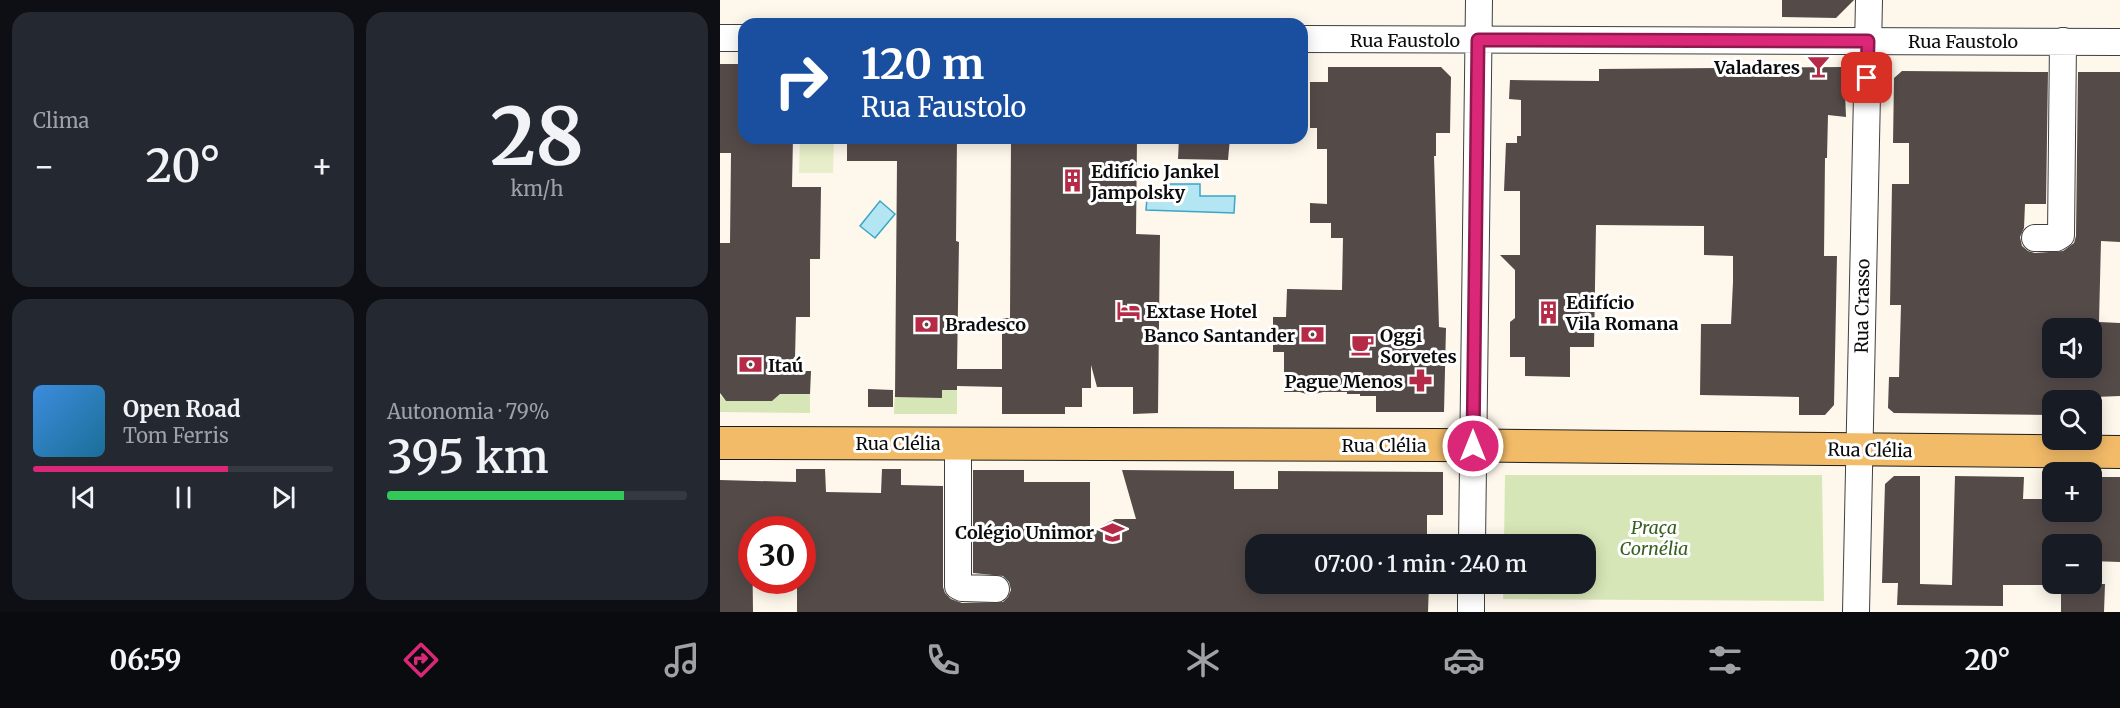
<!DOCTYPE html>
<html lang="pt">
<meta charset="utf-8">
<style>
:root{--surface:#171b24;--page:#242831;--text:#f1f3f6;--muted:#9ea1a6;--line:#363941;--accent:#db2777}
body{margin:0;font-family:Merriweather,serif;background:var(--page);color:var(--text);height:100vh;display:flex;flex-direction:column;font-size:22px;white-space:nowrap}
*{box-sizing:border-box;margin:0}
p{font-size:20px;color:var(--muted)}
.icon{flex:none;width:33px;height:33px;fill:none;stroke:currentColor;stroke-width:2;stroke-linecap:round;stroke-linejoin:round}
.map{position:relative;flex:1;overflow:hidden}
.drawer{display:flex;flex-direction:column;gap:12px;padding:12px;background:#0d0f14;width:720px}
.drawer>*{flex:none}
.banner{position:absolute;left:18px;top:18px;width:570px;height:126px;border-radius:18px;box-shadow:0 3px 15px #0003;background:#1a4fa0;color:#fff;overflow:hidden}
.buttons{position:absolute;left:1322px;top:318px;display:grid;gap:12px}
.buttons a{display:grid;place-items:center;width:60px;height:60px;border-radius:12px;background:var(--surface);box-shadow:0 3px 15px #0003;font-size:30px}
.speed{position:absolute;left:18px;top:516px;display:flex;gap:12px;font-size:30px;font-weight:700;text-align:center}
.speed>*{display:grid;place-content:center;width:78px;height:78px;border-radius:50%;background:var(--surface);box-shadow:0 3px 15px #0003;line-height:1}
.speed .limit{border:9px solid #d22;background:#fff;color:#111}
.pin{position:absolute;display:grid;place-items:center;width:51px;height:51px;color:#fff;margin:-26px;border-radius:12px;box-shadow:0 3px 9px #0006}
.me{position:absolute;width:66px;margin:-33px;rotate:0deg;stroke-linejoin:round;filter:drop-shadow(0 0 4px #0008)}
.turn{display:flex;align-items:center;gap:21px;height:126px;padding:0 24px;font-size:27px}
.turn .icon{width:78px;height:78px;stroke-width:2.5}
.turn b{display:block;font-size:42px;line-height:51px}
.big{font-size:45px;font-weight:600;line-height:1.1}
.drawer .widget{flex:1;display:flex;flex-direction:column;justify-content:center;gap:9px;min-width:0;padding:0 21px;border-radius:18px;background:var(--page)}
.drawer .dial{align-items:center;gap:0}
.dial b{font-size:78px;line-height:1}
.song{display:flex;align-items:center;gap:18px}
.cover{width:72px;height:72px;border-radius:9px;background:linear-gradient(135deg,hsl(210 70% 55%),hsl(200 70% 35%))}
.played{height:6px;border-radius:3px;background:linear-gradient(90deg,var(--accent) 65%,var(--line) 65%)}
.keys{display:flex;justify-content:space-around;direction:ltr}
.heat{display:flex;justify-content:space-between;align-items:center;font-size:33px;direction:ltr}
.charge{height:9px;border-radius:4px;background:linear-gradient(90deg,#34c759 79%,var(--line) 0)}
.drawer .tiles{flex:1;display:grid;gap:12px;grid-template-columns:repeat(2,1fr)}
.trip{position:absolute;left:525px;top:534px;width:351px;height:60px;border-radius:18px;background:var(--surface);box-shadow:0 3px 15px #0003;font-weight:600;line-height:60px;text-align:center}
.dock{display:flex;height:96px;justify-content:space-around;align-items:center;background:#090b0e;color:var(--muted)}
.dock .icon{width:42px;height:42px}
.dock .selected{color:var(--accent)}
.dock b{font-size:27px;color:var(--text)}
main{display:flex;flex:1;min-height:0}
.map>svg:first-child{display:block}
.green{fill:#d7e6b7}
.pitch{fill:#e7eec9}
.water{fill:#b3e5f3;stroke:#3da5c7;stroke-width:1.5}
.building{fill:#544b49;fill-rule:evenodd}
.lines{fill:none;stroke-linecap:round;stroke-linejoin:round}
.minor-casing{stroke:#3f3f3f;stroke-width:28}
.major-casing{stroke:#1d1d1d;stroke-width:34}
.minor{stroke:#fff;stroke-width:26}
.major{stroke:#f2bb68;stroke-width:32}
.route-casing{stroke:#8e194d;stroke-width:15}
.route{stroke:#db2777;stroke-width:10}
.labels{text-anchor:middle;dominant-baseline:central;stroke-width:6;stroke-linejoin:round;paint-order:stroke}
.street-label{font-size:18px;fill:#0c0c0c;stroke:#fff}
.poi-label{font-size:18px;font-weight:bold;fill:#0c0c0c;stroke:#fff;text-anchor:start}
.park-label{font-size:18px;font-style:italic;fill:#376020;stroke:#fff}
</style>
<main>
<section class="drawer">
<div class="tiles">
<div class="widget"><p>Clima</p>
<div class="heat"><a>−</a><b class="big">20°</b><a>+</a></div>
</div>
<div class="widget dial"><b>28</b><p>km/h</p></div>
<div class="widget">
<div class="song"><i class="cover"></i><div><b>Open Road</b><p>Tom Ferris</p></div></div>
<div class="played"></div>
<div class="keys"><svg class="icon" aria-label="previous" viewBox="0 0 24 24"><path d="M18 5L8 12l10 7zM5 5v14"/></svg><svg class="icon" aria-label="pause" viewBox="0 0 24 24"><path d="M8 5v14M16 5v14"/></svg><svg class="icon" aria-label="next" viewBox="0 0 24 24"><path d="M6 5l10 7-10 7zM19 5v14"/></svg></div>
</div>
<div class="widget"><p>Autonomia · 79%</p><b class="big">395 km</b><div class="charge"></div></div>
</div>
</section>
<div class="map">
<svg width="1400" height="612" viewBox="0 0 1400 612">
<rect width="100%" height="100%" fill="#fef8ec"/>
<path class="green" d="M175,389L222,397V390H237V414H174Z
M60,394H90V413L0,412V395L6,401H52Z
M785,475H1102L1104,601L783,599L784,584H866V544H784Z"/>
<path class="pitch" d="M80,138H114L113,173H79Z"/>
<path class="water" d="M449,184H480V196H515L514,213L426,210L427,198H449Z
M160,201L175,214L155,238L140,226Z"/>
<path class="building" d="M1062,0H1134L1116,18L1062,17Z
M0,64H24V138H73L72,187H101L100,259H90V317H76L75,358H82L81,371H91L90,394H60L52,401H6L0,393V243H10L11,153H0Z
M608,67H721L731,77L730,133H716V156H714L719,327L726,328L724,412H656V396H640V394H627V392H603L590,395L580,392H564V352H553V317H566L567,289L622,290L623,238H611V223H590V203L607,204V149H597V128H590V82H608Z
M1124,67L1126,117L1108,115L1107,158H1105L1104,256H1117L1114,405L1105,415H1079V397L980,395L981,324H1011L1013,282V256L984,255V226L876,225L874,347H850V377L805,376V357H790V322L795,318V270L780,255H800V191H784L786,143H797V136H801V100L789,99L790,80L879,81V69Z
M1182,71L1328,72L1326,204H1305L1304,228L1300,237L1302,246L1308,251L1315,253L1343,251L1354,243L1356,236L1358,72H1400V242L1381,241L1379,322L1400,323V396L1375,397V400H1332V415L1174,413L1168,408L1169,377H1179L1181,305H1170L1172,184H1189V143H1173L1174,78ZM1332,328H1371V368H1332Z
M127,138H237L236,241L239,242L237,369H282V318H290L291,138H417L416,234L440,235L438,413L413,414V387H377L371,365V388H362V407H345V414H282V387L237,386V390H222V398L175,397L177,161H127Z
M459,138H510L508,160L458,159Z
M148,389L173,390V407H148Z
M76,469H105L106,492L161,493L162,469H181V485L223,486V587L225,593L231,599L242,603L283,602L288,597L291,590L289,582L283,576L253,573V470H304V482H370V532L395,519H416L402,470L514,471V489H558V471L723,472V515H707V544H536V584H709L708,612H77V580H82V530H32L33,612H0V480L76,482Z
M1174,476H1200V584L1232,585L1235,476L1304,477L1303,499H1332V512H1371V477H1400V562L1371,561V544H1332V585H1283V606L1177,605L1178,583H1162L1165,484Z
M1341,584H1385L1384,612H1341Z"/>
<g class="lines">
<defs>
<path id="minor" d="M0,38H24
M582,39L1400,42
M1315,238H1336L1341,235L1343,41
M238,444V586L242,588L276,589
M752,544L759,0
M751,612V584
M1136,612L1149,0"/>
<path id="major" d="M0,443L717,445L1400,452"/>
</defs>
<use href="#minor" class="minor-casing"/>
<use href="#major" class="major-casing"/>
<use href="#minor" class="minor"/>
<use href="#major" class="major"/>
</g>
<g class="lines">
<defs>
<path id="route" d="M753,446L758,40L1148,41L1147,78"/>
</defs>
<use href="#route" class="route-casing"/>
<use href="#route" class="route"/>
</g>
<defs>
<symbol id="bar-bare" viewBox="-9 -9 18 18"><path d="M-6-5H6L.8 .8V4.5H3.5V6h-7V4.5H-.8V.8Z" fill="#b52b47" stroke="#fff" stroke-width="2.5" paint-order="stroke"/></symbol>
<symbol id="building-bare" viewBox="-9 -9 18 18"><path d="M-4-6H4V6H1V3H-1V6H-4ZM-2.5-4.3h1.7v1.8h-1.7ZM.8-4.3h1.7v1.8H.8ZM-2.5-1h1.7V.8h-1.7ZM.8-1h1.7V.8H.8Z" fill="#b52b47" stroke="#fff" stroke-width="2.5" paint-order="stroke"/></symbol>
<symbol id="hotel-bare" viewBox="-9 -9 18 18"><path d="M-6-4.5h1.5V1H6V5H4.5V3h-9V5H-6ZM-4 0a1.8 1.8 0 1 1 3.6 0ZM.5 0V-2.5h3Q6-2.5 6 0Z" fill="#b52b47" stroke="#fff" stroke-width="2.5" paint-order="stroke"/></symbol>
<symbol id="bank-bare" viewBox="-9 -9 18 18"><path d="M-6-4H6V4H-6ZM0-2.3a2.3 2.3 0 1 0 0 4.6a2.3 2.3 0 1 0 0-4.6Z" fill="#b52b47" stroke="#fff" stroke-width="2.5" paint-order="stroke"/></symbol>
<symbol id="cafe-bare" viewBox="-9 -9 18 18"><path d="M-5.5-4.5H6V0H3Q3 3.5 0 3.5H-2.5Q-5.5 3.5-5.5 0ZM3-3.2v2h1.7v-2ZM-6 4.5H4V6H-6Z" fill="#b52b47" stroke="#fff" stroke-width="2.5" paint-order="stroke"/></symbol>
<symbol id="pharmacy-bare" viewBox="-9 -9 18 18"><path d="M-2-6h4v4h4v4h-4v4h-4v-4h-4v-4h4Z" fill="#b52b47" stroke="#fff" stroke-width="2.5" paint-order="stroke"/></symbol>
<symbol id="school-bare" viewBox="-9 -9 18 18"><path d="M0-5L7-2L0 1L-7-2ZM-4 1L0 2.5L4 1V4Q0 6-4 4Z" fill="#b52b47" stroke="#fff" stroke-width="2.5" paint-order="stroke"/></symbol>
</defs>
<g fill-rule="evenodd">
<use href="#bar-bare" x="1082" y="50" width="33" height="33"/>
<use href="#building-bare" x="336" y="164" width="33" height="33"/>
<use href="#hotel-bare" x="392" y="294" width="33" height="33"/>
<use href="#building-bare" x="812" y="296" width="33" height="33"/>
<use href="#bank-bare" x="190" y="308" width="33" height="33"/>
<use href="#bank-bare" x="576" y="318" width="33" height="33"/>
<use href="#cafe-bare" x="626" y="328" width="33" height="33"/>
<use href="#bank-bare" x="14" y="348" width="33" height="33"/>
<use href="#pharmacy-bare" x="684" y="364" width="33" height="33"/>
<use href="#school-bare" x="376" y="516" width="33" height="33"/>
</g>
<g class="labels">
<g class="street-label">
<text x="685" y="40">Rua Faustolo</text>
<text x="1243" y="41">Rua Faustolo</text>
<text transform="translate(1142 306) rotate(-89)">Rua Crasso</text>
<text x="178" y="443">Rua Clélia</text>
<text x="664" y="445">Rua Clélia</text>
<text transform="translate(1150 450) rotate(1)">Rua Clélia</text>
</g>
<g class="poi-label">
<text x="1080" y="67" text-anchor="end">Valadares</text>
<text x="371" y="171">Edifício Jankel<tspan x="371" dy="21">Jampolsky</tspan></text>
<text x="846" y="302">Edifício<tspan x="846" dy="21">Vila Romana</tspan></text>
<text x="426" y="311">Extase Hotel</text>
<text x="225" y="324">Bradesco</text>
<text x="575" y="335" text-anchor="end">Banco Santander</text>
<text x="660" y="335">Oggi<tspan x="660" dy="21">Sorvetes</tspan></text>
<text x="48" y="365">Itaú</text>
<text x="683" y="381" text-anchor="end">Pague Menos</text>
<text x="374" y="532" text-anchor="end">Colégio Unimor</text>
</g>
<g class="park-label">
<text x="934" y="527">Praça<tspan x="934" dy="21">Cornélia</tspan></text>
</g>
</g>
</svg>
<div class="buttons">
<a><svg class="icon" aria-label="sound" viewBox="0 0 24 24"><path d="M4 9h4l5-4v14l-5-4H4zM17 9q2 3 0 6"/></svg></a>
<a><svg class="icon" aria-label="search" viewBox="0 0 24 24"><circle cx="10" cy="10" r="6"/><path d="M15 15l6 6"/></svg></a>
<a>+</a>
<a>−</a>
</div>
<div class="speed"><div class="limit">30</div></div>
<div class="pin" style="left:1147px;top:78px;background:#d93025"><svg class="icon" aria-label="arrive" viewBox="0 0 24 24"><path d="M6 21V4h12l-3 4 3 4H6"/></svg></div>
<svg class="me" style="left:753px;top:446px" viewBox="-20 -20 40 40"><circle r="17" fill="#db2777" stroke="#fff" stroke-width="3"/><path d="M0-11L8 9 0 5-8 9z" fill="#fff"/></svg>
<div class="trip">07:00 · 1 min · 240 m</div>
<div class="banner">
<div class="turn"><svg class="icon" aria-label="right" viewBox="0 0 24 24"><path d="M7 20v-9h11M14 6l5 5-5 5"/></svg><div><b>120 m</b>Rua Faustolo</div></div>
</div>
</div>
</main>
<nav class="dock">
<b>06:59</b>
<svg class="icon selected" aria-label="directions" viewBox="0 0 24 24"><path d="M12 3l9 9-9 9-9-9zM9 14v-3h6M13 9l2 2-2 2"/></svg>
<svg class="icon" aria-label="music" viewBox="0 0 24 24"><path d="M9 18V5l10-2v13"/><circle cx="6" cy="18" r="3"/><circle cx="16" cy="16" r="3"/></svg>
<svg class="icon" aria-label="phone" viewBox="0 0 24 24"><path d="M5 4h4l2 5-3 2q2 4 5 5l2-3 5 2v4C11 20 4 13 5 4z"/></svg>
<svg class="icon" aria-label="climate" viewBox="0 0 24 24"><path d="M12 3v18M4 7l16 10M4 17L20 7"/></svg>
<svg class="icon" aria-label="car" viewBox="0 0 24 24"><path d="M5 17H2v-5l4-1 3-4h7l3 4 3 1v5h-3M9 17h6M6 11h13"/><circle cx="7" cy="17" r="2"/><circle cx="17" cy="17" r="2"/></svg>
<svg class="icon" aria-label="filters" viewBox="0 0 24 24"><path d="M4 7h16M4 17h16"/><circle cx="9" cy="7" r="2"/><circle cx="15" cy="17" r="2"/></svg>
<b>20°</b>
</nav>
